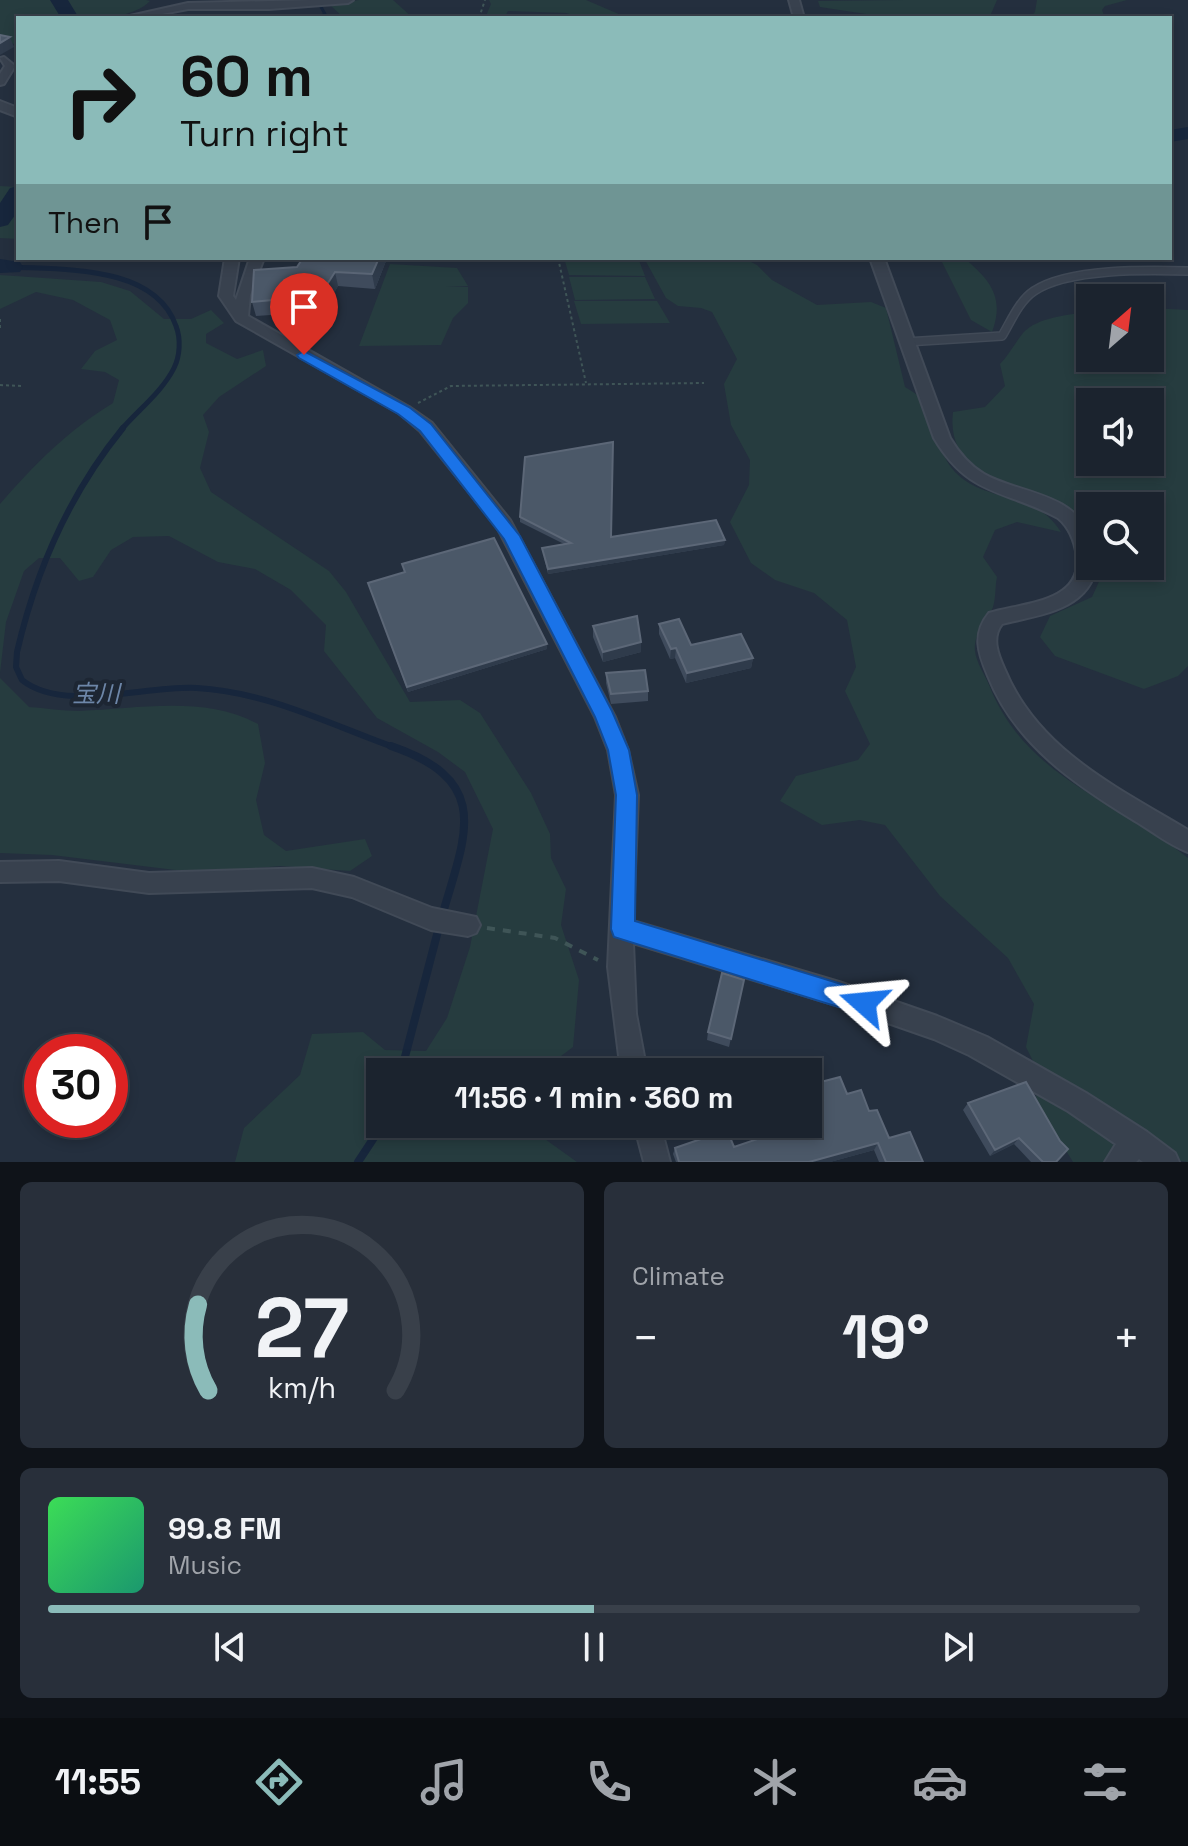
<!DOCTYPE html>
<meta charset="utf-8">
<style>
:root{--surface:#1b232e;--page:#282f3a;--text:#f1f3f6;--muted:#a0a4aa;--line:#39404a;--accent:#8bbbb9}
body{margin:0;font-family:"Space Grotesk","Noto Sans JP",sans-serif;background:var(--page);color:var(--text);height:100vh;display:flex;flex-direction:column;font-size:30px;white-space:nowrap}
*{box-sizing:border-box;margin:0}
p{font-size:26px;color:var(--muted)}
.icon{flex:none;width:44px;height:44px;fill:none;stroke:currentColor;stroke-width:2;stroke-linecap:round;stroke-linejoin:round}
.map{position:relative;height:1162px;overflow:hidden}
.side{display:flex;flex-direction:column;gap:20px;padding:20px;background:#0f1319;flex:1}
.side>*{flex:none}
.guide{position:absolute;left:16px;top:16px;width:1156px;height:244px;border-radius:0px;box-shadow:0 4px 12px #0003,0 0 0 2px var(--line);background:#8bbbb9;color:#111;overflow:hidden}
.needle{width:52px;rotate:28deg}
.fabs{position:absolute;left:1076px;top:284px;display:grid;gap:16px}
.fabs a{display:grid;place-items:center;width:88px;height:88px;border-radius:0px;background:var(--surface);box-shadow:0 4px 12px #0003,0 0 0 2px var(--line);font-size:40px}
.speed{position:absolute;left:24px;top:1034px;display:flex;gap:16px;font-size:40px;font-weight:700;text-align:center}
.speed>*{display:grid;place-content:center;width:104px;height:104px;border-radius:50%;background:var(--surface);box-shadow:0 4px 12px #0003,0 0 0 2px var(--line);line-height:1}
.speed .limit{border:12px solid #d22;background:#fff;color:#111}
.pin{position:absolute;display:grid;place-items:center;width:68px;height:68px;color:#fff;margin:-82px -34px;border-radius:50% 50% 50% 0;rotate:-45deg;box-shadow:0 0 8px #0007}
.pin .icon{rotate:45deg}
.me{position:absolute;width:88px;margin:-44px;rotate:288deg;stroke-linejoin:round;filter:drop-shadow(0 0 6px #0008)}
.turn{display:flex;align-items:center;gap:28px;height:168px;padding:0 32px;font-size:36px}
.turn .icon{width:104px;height:104px;stroke-width:2.5}
.turn b{display:block;font-size:56px;line-height:68px}
.then{display:flex;align-items:center;height:76px;padding:0 32px;background:#0003;gap:16px;font-size:30px}
.big{font-size:60px;font-weight:600;line-height:1.1}
.side .card{flex:1;display:flex;flex-direction:column;justify-content:center;gap:12px;min-width:0;padding:0 28px;border-radius:12px;background:var(--page)}
.side .dial{align-items:center;gap:0}
.dial svg{height:208px;overflow:visible;fill:none;stroke:var(--line);stroke-width:7;stroke-linecap:round;text-anchor:middle}
.dial text{fill:var(--text);stroke:none}
.song{display:flex;align-items:center;gap:24px}
.cover{width:96px;height:96px;border-radius:12px;background:linear-gradient(135deg,hsl(130 70% 55%),hsl(160 70% 35%))}
.played{height:8px;border-radius:4px;background:linear-gradient(90deg,var(--accent) 50%,var(--line) 50%)}
.keys{display:flex;justify-content:space-around;direction:ltr}
.heat{display:flex;justify-content:space-between;align-items:center;font-size:44px;direction:ltr}
.side .tiles{flex:1;display:grid;gap:20px;grid-template-columns:1fr 1fr}
.card:last-child{grid-column:span 2}
.trip{position:absolute;left:366px;top:1058px;width:456px;height:80px;border-radius:0px;background:var(--surface);box-shadow:0 4px 12px #0003,0 0 0 2px var(--line);font-weight:600;line-height:80px;text-align:center}
.menu{display:flex;height:128px;justify-content:space-around;align-items:center;background:#0b0e12;color:var(--muted)}
.menu .icon{width:56px;height:56px}
.menu .current{color:var(--accent)}
.menu b{font-size:36px;color:var(--text)}
.map>svg:first-child{display:block}
.green{fill:#263c3f;fill-rule:evenodd}
.lines{fill:none;stroke-linecap:round;stroke-linejoin:round}
.stream-far3{stroke:#17263c;stroke-width:3}
.stream-far2{stroke:#17263c;stroke-width:5}
.stream-far1{stroke:#17263c;stroke-width:6}
.stream{stroke:#17263c;stroke-width:8}
.river{fill:#17263c;fill-rule:evenodd}
.service-casing{stroke:#414a57;stroke-width:10}
.minor-casing{stroke:#414a57;stroke-width:4}
.tertiary-casing{stroke:#414a57;stroke-width:4}
.path-far1{stroke:#3f5557;stroke-width:2;stroke-dasharray:3 3;stroke-linecap:butt}
.path{stroke:#3f5557;stroke-width:4;stroke-dasharray:8 8;stroke-linecap:butt}
.service{stroke:#38414e;stroke-width:7}
.minor{fill:#38414e;fill-rule:evenodd}
.tertiary{fill:#38414e;fill-rule:evenodd}
.wall{fill:#3f4b5c}
.shaded-wall{fill:#2f3b4b}
.building{fill:#4b5868;stroke:#5c6777;stroke-width:2}
.route{fill:#1a73e8;stroke:#114b97;stroke-width:2}
.labels{text-anchor:middle;dominant-baseline:central;stroke-width:8;stroke-linejoin:round;paint-order:stroke}
.water-label{font-size:24px;font-style:italic;fill:#6d86a8;stroke:#1d2633}
</style>
<div class="map">
<svg width="1188" height="1162" viewBox="0 0 1188 1162">
<rect width="100%" height="100%" fill="#242f3e"/>
<path class="green" d="M0,0H146L150,1C125,27 53,18 18,18V45L0,40Z
M359,0H393L413,18H344L330,5Z
M489,0H586L628,18H584L566,13L508,11L504,18H485L491,4Z
M903,0H997L991,14L996,18H892L820,7L818,1Z
M1037,0H1127L1105,6L1102,10L1105,18H1030L1035,12Z
M0,186L18,187V239L0,238Z
M564,258H638L645,276L569,275Z
M644,258H743L757,265L772,280L817,305L871,302L886,308L905,387C910,390 917,394 920,398C935,419 936,452 955,472C986,504 1034,489 1061,532L1017,522L995,530L983,557L997,577C995,586 996,598 993,607C988,622 973,633 975,651C976,662 985,675 989,685C1026,779 1117,800 1188,858V1162L1176,1160L1034,1063L1026,1047L1034,1004L1008,958L940,896L885,825L860,820L822,825L780,801L796,776L858,760L870,744L845,691L856,667L847,620L814,593L775,580L751,563L730,522L749,485L750,460L731,425L724,384L737,359L712,312L701,308L678,306L666,298Z
M940,258H964C990,280 1005,297 992,332L971,320Z
M390,264L457,268L468,286H446L468,287V303L453,318L441,345L359,346Z
M0,275L101,282L130,291L164,319H191L211,310L224,323L206,334V343L237,359L263,350L266,366L219,397L203,415L209,432L200,468L211,492L329,571L346,592L410,702L460,700L480,713L531,793L550,834L551,858L566,889L561,925L579,980L573,1047L540,1072H380V1124H524L577,1162H235L244,1128L300,1075L312,1034L363,1032L385,1050L426,1051L447,1018L470,947L493,829L465,772L438,752L377,718L324,651L326,625L291,590L255,569L218,562L169,536L133,537L111,550L93,577L79,581L60,558H39L24,571L6,622L0,673V504C36,463 66,432 113,403L119,380L105,372L81,369L95,351L117,340L110,320L73,300L36,292L0,309Z
M569,277H645L655,299L575,300Z
M574,301H657L670,323L581,324Z
M1150,308L1188,310V666L1178,676L1144,689L1055,656L1040,637L1050,616L1092,597L1102,575L1100,566H1150V506H1090V527C1082,521 1074,513 1065,508C1021,483 945,480 953,412L985,407L1005,386L1000,364C1009,355 1015,343 1023,333C1037,317 1070,315 1090,311V358H1150ZM1090,402H1150V462H1090Z
M0,678L29,707C45,708 62,711 79,711C138,709 204,695 258,724L265,763L256,800L264,835L286,851L365,839L372,856L350,871L281,866L200,873L52,855L0,853Z
M1039,1093L1158,1162H1073L1038,1105L1036,1096Z"/>
<g class="lines">
<path class="stream-far3" d="M317,18L325,14L321,7"/>
<path class="stream-far2" d="M11,267C64,270 155,265 176,326C181,339 180,356 174,368C162,392 138,410 121,430
M11,267L20,258"/>
<path class="stream-far1" d="M123,428C70,493 36,570 17,652L16,667L22,680C63,713 147,685 197,688C268,692 331,725 396,748"/>
<path class="stream" d="M391,746C493,781 466,833 442,916
M401,1072L439,927
M358,1162L383,1124"/>
<path class="river" d="M50,0H68L79,18H61Z
M1188,127V139L1170,142V130Z
M18,186V211L8,225L0,227V203L10,188Z
M0,259L20,262L23,267L20,272L0,273Z"/>
<defs>
<path id="service" d="M906,342L1002,336C1011,321 1019,301 1034,291C1069,268 1147,270 1188,271"/>
<path id="minor" d="M312,0H353L348,3L269,9H188L141,18H121L188,3Z
M789,0H799L804,18H794Z
M4,57L15,66L4,84L0,85V74L5,66L0,58Z
M225,258H239L233,296L236,300L250,258H264L250,295L248,316L409,407L432,423L510,520L615,717L628,750L638,795L633,921L839,982L937,1016L987,1037L1086,1093L1147,1132L1175,1153L1179,1162H1143L1139,1159L1136,1162H1105L1116,1144L1068,1111L969,1055L934,1039L839,1006L633,943L636,1014L647,1072H621L608,967L616,795L608,750L595,717L497,527L420,431L399,413L236,321L219,296Z
M870,258H884L950,438C959,453 969,465 984,474C1017,493 1074,493 1089,535C1092,544 1090,556 1090,566H1096C1090,610 1038,615 1002,624C991,638 998,655 1005,670C1038,750 1118,788 1188,830V852C1169,845 1152,831 1135,821C1074,784 1015,744 988,676C978,653 972,634 989,613C1021,603 1082,603 1077,557C1075,542 1070,528 1058,518C1004,489 969,497 934,438Z
M59,861L149,873L312,868L354,877L432,908L476,917L480,925L476,933L468,936L431,930L352,897L312,888L149,893L59,881L0,882V862Z
M634,1124H660L670,1162H644Z"/>
<path id="tertiary" d="M0,101L18,108V117L0,110Z"/>
</defs>
<use href="#service" class="service-casing"/>
<use href="#minor" class="minor-casing"/>
<use href="#tertiary" class="tertiary-casing"/>
<path class="path-far1" d="M479,18L485,0
M558,258L586,383
M0,319V330
M0,385L22,386
M418,403L451,386L704,383"/>
<path class="path" d="M487,928L555,938L598,960"/>
<use href="#service" class="service"/>
<use href="#minor" class="minor"/>
<use href="#tertiary" class="tertiary"/>
</g>
<path class="wall" d="M303,258H386V261L375,289L338,286L331,298L287,294L286,314L256,316L252,302L297,267Z
M520,517L611,537L725,540L724,545L548,574L542,548L564,544L520,522Z
M402,564L547,649L408,692L368,583L404,572Z
M659,624L691,645L753,658L751,668L686,683L675,658L670,659L659,634Z
M593,626L641,642V652L603,662L593,637Z
M606,673L648,691V701L611,704L606,683Z
M744,980L729,1047L707,1040L708,1032Z
M817,1083L847,1094L869,1111L889,1138L923,1162H879L874,1150L830,1162H676L673,1154L675,1148L734,1147L776,1133L773,1124H808L818,1102L814,1091Z
M968,1103L1056,1162H1031L1014,1144L990,1156L963,1110Z"/>
<path class="shaded-wall" d="M10,37L14,47L0,55V43Z
M379,258H386V261L375,289L372,274Z
M335,272L338,286L331,298L328,283Z
M284,280L287,294L286,314L283,299Z
M725,540L724,545L548,574V569Z
M641,642V652L603,662V652Z
M547,644V649L408,692L407,687Z
M676,648L675,658L670,659L671,649Z
M753,658L751,668L686,683L687,673Z
M1019,1138L1014,1144L990,1156L995,1150Z
M878,1143L874,1150L830,1162H809Z"/>
<path class="building" d="M0,35L10,37L0,43Z
M303,258H379L372,274L335,272L328,283L284,280L283,299L252,302L254,270L297,267Z
M613,442L611,537L716,520L725,540L548,569L542,548L571,543L520,517L525,457Z
M494,538L547,644L407,687L368,583L405,572L402,564Z
M637,616L641,642L603,652L593,626Z
M679,619L691,645L741,634L753,658L687,673L676,648L671,649L659,624Z
M645,670L648,691L611,694L606,673Z
M722,973L744,980L731,1039L708,1032Z
M840,1077L847,1094L861,1090L869,1111L877,1110L889,1138L910,1132L923,1162H886L878,1143L809,1162H679L675,1148L727,1130L734,1147L781,1131L778,1124H808V1105L823,1100L817,1083Z
M1026,1082L1060,1141L1068,1149L1056,1162H1043L1019,1138L995,1150L968,1103Z"/>
<path class="route" d="M304,351L409,407L431,424L520,536L612,711L629,750L637,795L635,921L864,991L873,994L876,1003L873,1011L864,1015L614,937L611,929L616,795L608,750L595,717L504,539L420,431L398,414L299,358L297,355Z"/>
<g class="labels">
<g class="water-label">
<text x="96" y="693">宝川</text>
</g>
</g>
</svg>
<div class="fabs">
<a><svg class="needle" viewBox="-14 -14 28 28"><path d="M0-13l5 13h-10z" fill="#e53935"/><path d="M0 13l5-13h-10z" fill="#a0a4aa"/></svg></a>
<a><svg class="icon" aria-label="sound" viewBox="0 0 24 24"><path d="M4 9h4l5-4v14l-5-4H4zM17 9q2 3 0 6"/></svg></a>
<a><svg class="icon" aria-label="search" viewBox="0 0 24 24"><circle cx="10" cy="10" r="6"/><path d="M15 15l6 6"/></svg></a>
</div>
<div class="speed"><div class="limit">30</div></div>
<div class="pin" style="left:304px;top:355px;background:#d93025"><svg class="icon" aria-label="arrive" viewBox="0 0 24 24"><path d="M6 21V4h12l-3 4 3 4H6"/></svg></div>
<svg class="me" style="left:864px;top:1003px" viewBox="-20 -20 40 40"><path d="M0-17L14 15 0 8-14 15z" fill="#1a73e8" stroke="#fff" stroke-width="4"/></svg>
<div class="trip">11:56 · 1 min · 360 m</div>
<div class="guide">
<div class="turn"><svg class="icon" aria-label="right" viewBox="0 0 24 24"><path d="M7 20v-9h11M14 6l5 5-5 5"/></svg><div><b>60 m</b>Turn right</div></div>
<div class="then">Then<svg class="icon" aria-label="arrive" viewBox="0 0 24 24"><path d="M6 21V4h12l-3 4 3 4H6"/></svg></div>
</div>
</div>
<section class="side">
<div class="tiles">
<div class="card dial"><svg viewBox="0 0 100 80">
<path d="M14 69A42 42 0 1 1 86 69"/>
<path d="M14 69A42 42 0 0 1 10 36" stroke="#8bbbb9"/>
<text x="50" y="56" font-size="32" font-weight="700">27</text>
<text x="50" y="72" font-size="11">km/h</text>
</svg></div>
<div class="card"><p>Climate</p>
<div class="heat"><a>−</a><b class="big">19°</b><a>+</a></div>
</div>
<div class="card">
<div class="song"><i class="cover"></i><div><b>99.8 FM</b><p>Music</p></div></div>
<div class="played"></div>
<div class="keys"><svg class="icon" aria-label="previous" viewBox="0 0 24 24"><path d="M18 5L8 12l10 7zM5 5v14"/></svg><svg class="icon" aria-label="pause" viewBox="0 0 24 24"><path d="M8 5v14M16 5v14"/></svg><svg class="icon" aria-label="next" viewBox="0 0 24 24"><path d="M6 5l10 7-10 7zM19 5v14"/></svg></div>
</div>
</div>
</section>
<nav class="menu">
<b>11:55</b>
<svg class="icon current" aria-label="directions" viewBox="0 0 24 24"><path d="M12 3l9 9-9 9-9-9zM9 14v-3h6M13 9l2 2-2 2"/></svg>
<svg class="icon" aria-label="music" viewBox="0 0 24 24"><path d="M9 18V5l10-2v13"/><circle cx="6" cy="18" r="3"/><circle cx="16" cy="16" r="3"/></svg>
<svg class="icon" aria-label="phone" viewBox="0 0 24 24"><path d="M5 4h4l2 5-3 2q2 4 5 5l2-3 5 2v4C11 20 4 13 5 4z"/></svg>
<svg class="icon" aria-label="climate" viewBox="0 0 24 24"><path d="M12 3v18M4 7l16 10M4 17L20 7"/></svg>
<svg class="icon" aria-label="car" viewBox="0 0 24 24"><path d="M5 17H2v-5l4-1 3-4h7l3 4 3 1v5h-3M9 17h6M6 11h13"/><circle cx="7" cy="17" r="2"/><circle cx="17" cy="17" r="2"/></svg>
<svg class="icon" aria-label="filters" viewBox="0 0 24 24"><path d="M4 7h16M4 17h16"/><circle cx="9" cy="7" r="2"/><circle cx="15" cy="17" r="2"/></svg>
</nav>
